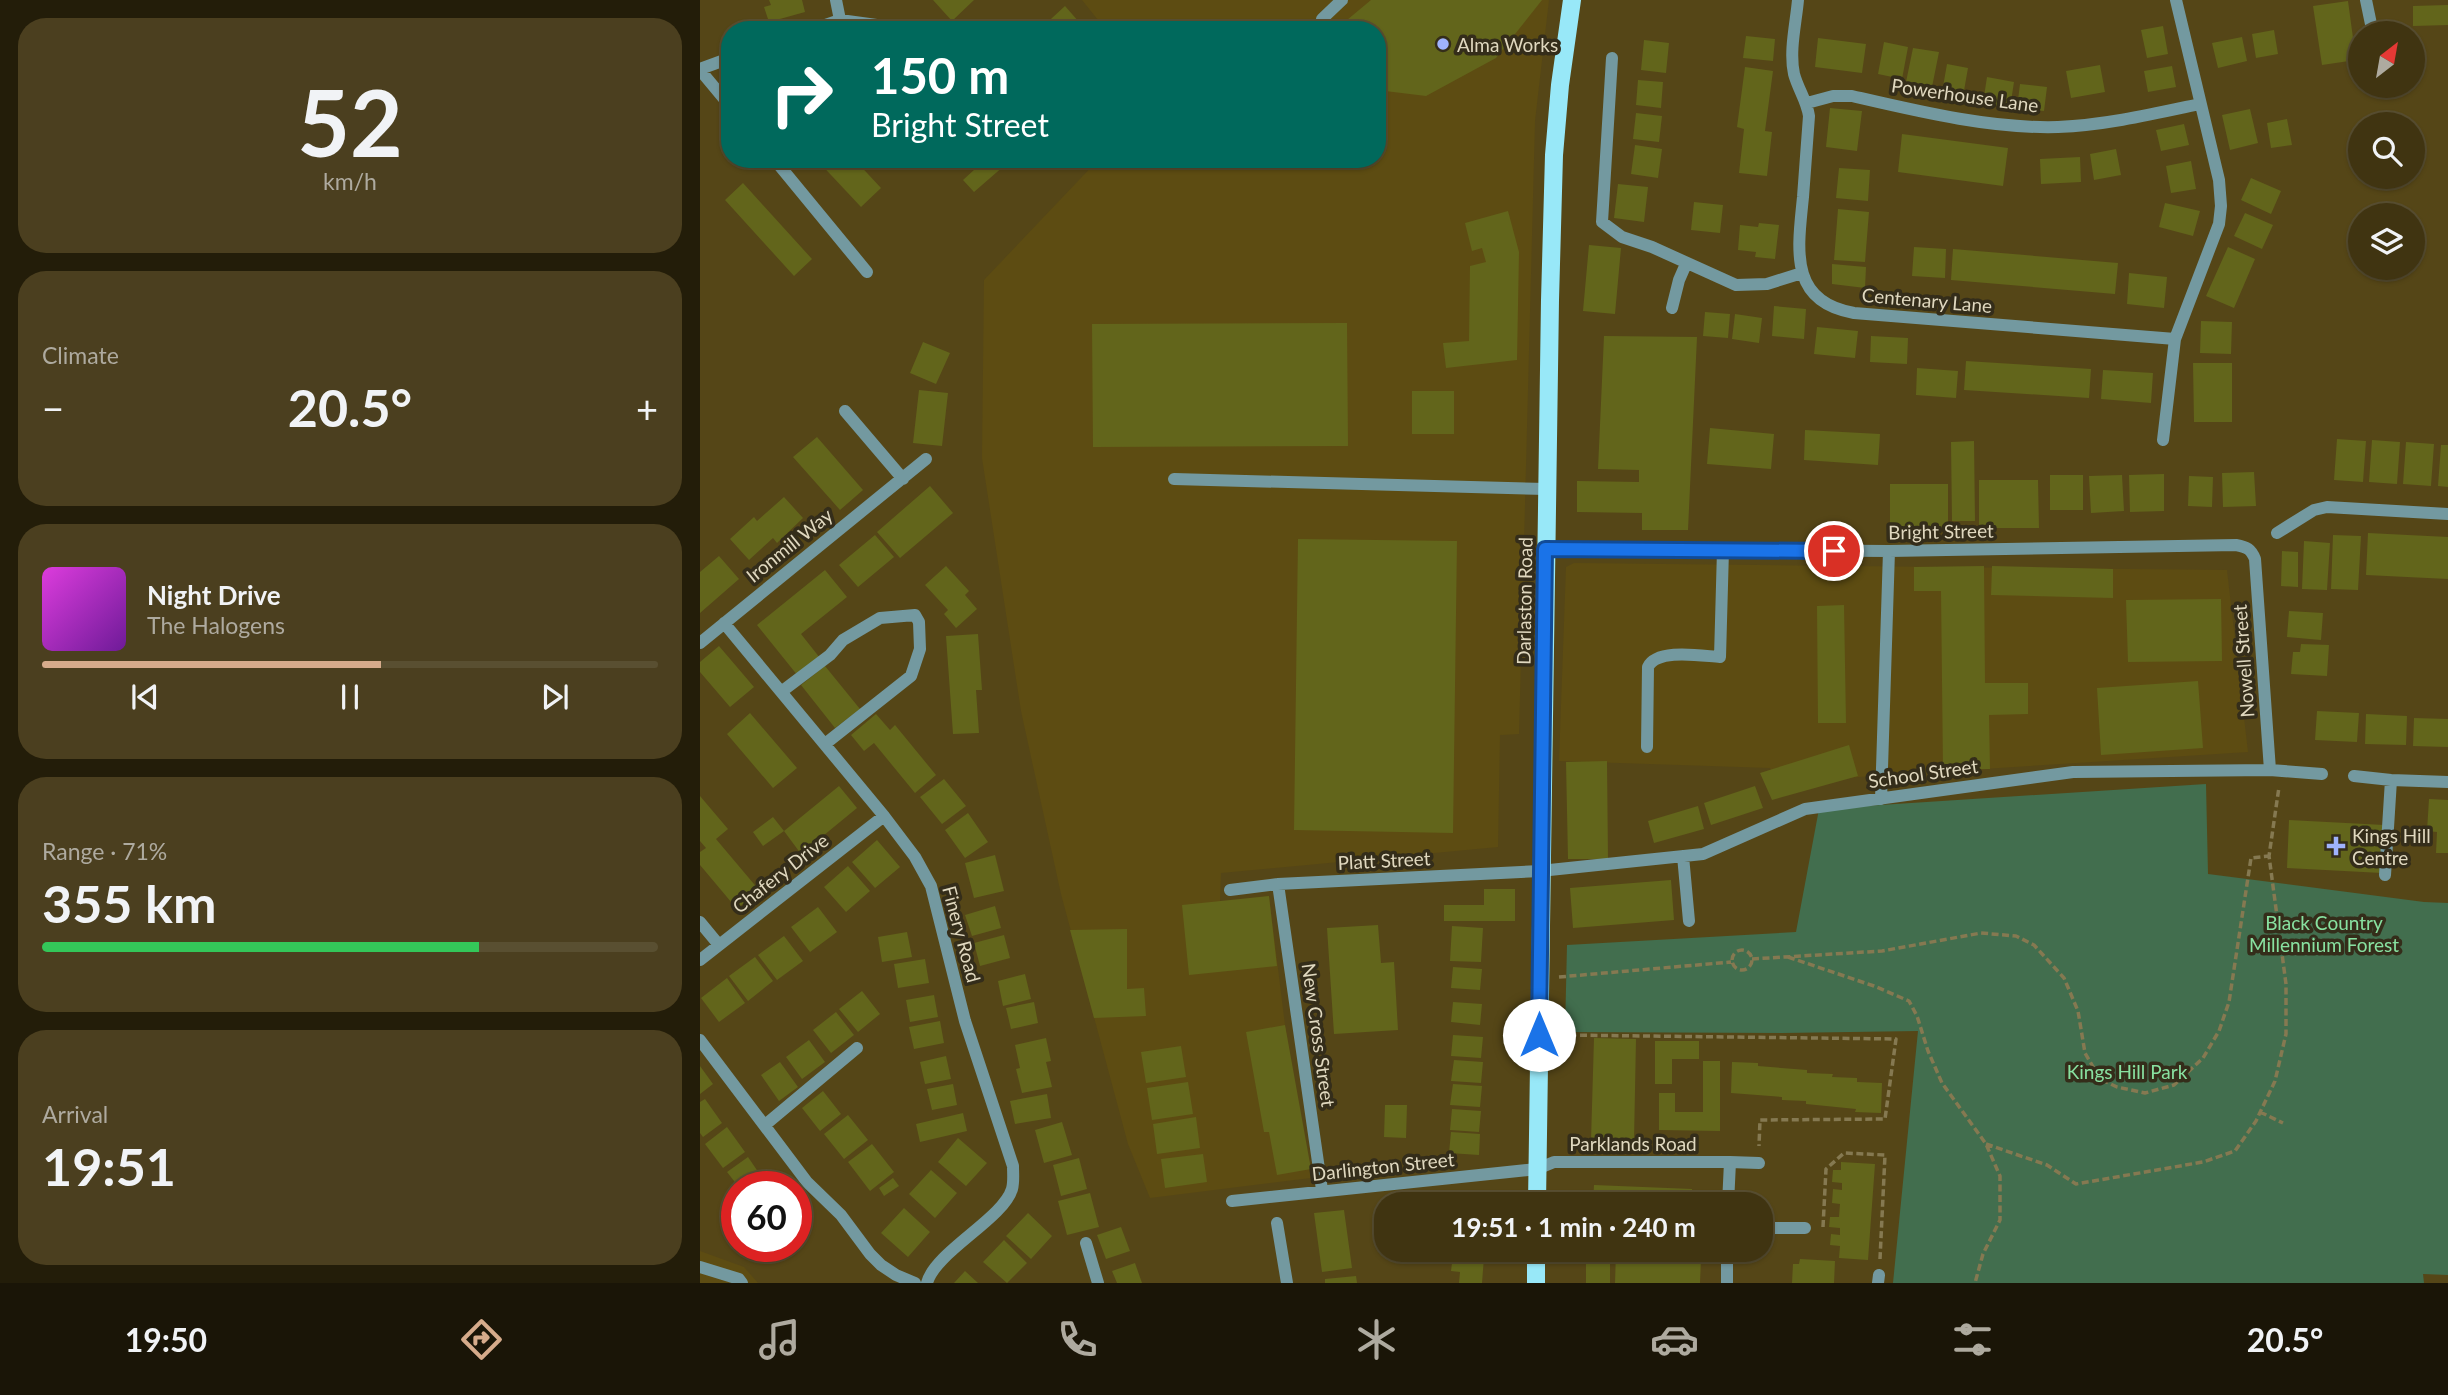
<!DOCTYPE html>
<meta charset="utf-8">
<style>
:root{--surface:#403411;--page:#4b3f1f;--text:#f1f3f6;--muted:#aeaa9f;--line:#594f31;--accent:#d6ab8b}
body{margin:0;font-family:Lato,sans-serif;background:var(--page);color:var(--text);height:100vh;display:flex;flex-direction:column;font-size:26px;white-space:nowrap}
*{box-sizing:border-box;margin:0}
p{font-size:23px;color:var(--muted)}
.icon{flex:none;width:38px;height:38px;fill:none;stroke:currentColor;stroke-width:2;stroke-linecap:round;stroke-linejoin:round}
.map{position:relative;flex:1;overflow:hidden}
.details{display:flex;flex-direction:column;gap:18px;padding:18px;background:#231d09;width:700px}
.details>*{flex:none}
.guide{position:absolute;left:21px;top:21px;width:665px;height:147px;border-radius:28px;box-shadow:0 2px 5px #0004,0 0 0 2px var(--line);background:#00695c;color:#fff;overflow:hidden}
.needle{width:46px;rotate:31deg}
.tools{position:absolute;left:1648px;top:21px;display:grid;gap:14px}
.tools a{display:grid;place-items:center;width:77px;height:77px;border-radius:50%;background:var(--surface);box-shadow:0 2px 5px #0004,0 0 0 2px var(--line);font-size:35px}
.speed{position:absolute;left:21px;top:1171px;display:flex;gap:14px;font-size:35px;font-weight:700;text-align:center}
.speed>*{display:grid;place-content:center;width:91px;height:91px;border-radius:50%;background:var(--surface);box-shadow:0 2px 5px #0004,0 0 0 2px var(--line);line-height:1}
.speed .limit{border:10px solid #d22;background:#fff;color:#111}
.pin{position:absolute;display:grid;place-items:center;width:60px;height:60px;color:#fff;margin:-30px;border:4px solid #fff;border-radius:50%;box-shadow:0 2px 7px #0007}
.me{position:absolute;width:77px;margin:-38px;rotate:0deg;stroke-linejoin:round;filter:drop-shadow(0 0 5px #0008)}
.turn{display:flex;align-items:center;gap:24px;height:147px;padding:0 35px;font-size:32px}
.turn .icon{width:91px;height:91px;stroke-width:2.5}
.turn b{display:block;font-size:49px;line-height:60px}
.big{font-size:52px;font-weight:700;line-height:1.1}
.details .widget{flex:1;display:flex;flex-direction:column;justify-content:center;gap:10px;min-width:0;padding:0 24px;border-radius:28px;background:var(--page)}
.details .dial{align-items:center;gap:0}
.dial b{font-size:91px;line-height:1}
.song{display:flex;align-items:center;gap:21px}
.cover{width:84px;height:84px;border-radius:10px;background:linear-gradient(135deg,hsl(300 70% 55%),hsl(280 70% 35%))}
.played{height:7px;border-radius:4px;background:linear-gradient(90deg,var(--accent) 55%,var(--line) 55%)}
.keys{display:flex;justify-content:space-around;direction:ltr}
.heat{display:flex;justify-content:space-between;align-items:center;font-size:38px;direction:ltr}
.charge{height:10px;border-radius:5px;background:linear-gradient(90deg,#34c759 71%,var(--line) 0)}
.trip{position:absolute;left:674px;top:1192px;width:399px;height:70px;border-radius:28px;background:var(--surface);box-shadow:0 2px 5px #0004,0 0 0 2px var(--line);font-weight:700;line-height:70px;text-align:center}
.dock{display:flex;height:112px;justify-content:space-around;align-items:center;background:#1a1507;color:var(--muted)}
.dock .icon{width:49px;height:49px}
.dock .on{color:var(--accent)}
.dock b{font-size:32px;color:var(--text)}
main{display:flex;flex:1;min-height:0}
.map>svg:first-child{display:block}
.built{fill:#5d4c12}
.green{fill:#426e4e}
.building{fill:#62651b}
.lines{fill:none;stroke-linecap:round;stroke-linejoin:round}
.path{stroke:#857951;stroke-width:3.5;stroke-dasharray:7 3.5;stroke-linecap:butt}
.minor{stroke:#7399a0;stroke-width:12}
.major{stroke:#98e8f8;stroke-width:18}
.route-casing{stroke:#114b97;stroke-width:18}
.route{stroke:#1a73e8;stroke-width:12}
.poi-dot{fill:#9fb3fd;stroke:#342d1a;stroke-width:2.5}
.labels{text-anchor:middle;dominant-baseline:central;stroke-width:7;stroke-linejoin:round;paint-order:stroke}
.poi-label{font-size:19px;fill:#e0d8bf;stroke:#342d1a;text-anchor:start}
.street-label{font-size:19px;fill:#e0d8bf;stroke:#342d1a}
.park-label{font-size:19px;fill:#88e1a0;stroke:#342d1a}
</style>
<main>
<section class="details">
<div class="widget dial"><b>52</b><p>km/h</p></div>
<div class="widget"><p>Climate</p>
<div class="heat"><a>−</a><b class="big">20.5°</b><a>+</a></div>
</div>
<div class="widget">
<div class="song"><i class="cover"></i><div><b>Night Drive</b><p>The Halogens</p></div></div>
<div class="played"></div>
<div class="keys"><svg class="icon" aria-label="previous" viewBox="0 0 24 24"><path d="M18 5L8 12l10 7zM5 5v14"/></svg><svg class="icon" aria-label="pause" viewBox="0 0 24 24"><path d="M8 5v14M16 5v14"/></svg><svg class="icon" aria-label="next" viewBox="0 0 24 24"><path d="M6 5l10 7-10 7zM19 5v14"/></svg></div>
</div>
<div class="widget"><p>Range · 71%</p><b class="big">355 km</b><div class="charge"></div></div>
<div class="widget"><p>Arrival</p><b class="big">19:51</b></div>
</section>
<div class="map">
<svg width="1748" height="1283" viewBox="0 0 1748 1283">
<rect width="100%" height="100%" fill="#554617"/>
<path class="built" d="M382,0H849L835,121L819,734L800,735L798,847L521,873L520,903L569,896L585,1025L611,1178L450,1198L428,1144L361,894L321,711L282,458L284,280L399,159H677V30H406Z
M874,563L1527,570L1548,752L1112,780L1081,790L1070,768L859,761L866,567Z
M0,1251L44,1267L58,1283H0Z"/>
<path class="green" d="M1506,784L1508,874L1724,902L1748,903V1275L1723,1274L1724,1283H1193L1218,1031L1083,1033L865,1032L867,945L1096,932L1119,809Z"/>
<path class="building" d="M69,0H102L105,12L69,22L64,7L71,5Z
M233,0H274L252,21Z
M671,0H842L796,58L726,96L677,90V30H635Z
M1648,1L1656,60L1622,65L1613,6Z
M1748,5V25L1713,26V6Z
M365,6L386,30H339Z
M1463,26L1468,54L1447,58L1441,30Z
M1574,30L1578,54L1556,58L1552,34Z
M1046,36L1075,39L1073,61L1043,58Z
M1542,37L1547,61L1518,68L1512,43Z
M1118,38L1166,44L1162,73L1115,67Z
M944,40L969,43L966,73L941,70Z
M1184,42L1208,47L1202,79L1178,74Z
M1213,48L1239,52L1232,87L1206,82Z
M1247,64L1268,68L1262,102L1241,98Z
M1400,65L1405,92L1371,98L1366,71Z
M1472,66L1476,87L1448,92L1444,71Z
M1045,67L1073,71L1065,131L1072,132L1067,176L1039,173L1044,129L1037,127Z
M1287,77L1314,82L1310,108L1283,103Z
M938,80L963,82L961,108L936,105Z
M1320,84L1347,87L1344,111L1317,108Z
M1130,108L1162,111L1157,151L1126,147Z
M1550,109L1558,143L1530,150L1522,115Z
M936,113L962,116L959,142L933,139Z
M1587,119L1592,145L1571,148L1567,123Z
M1484,124L1489,145L1461,151L1456,130Z
M1202,134L1308,148L1303,186L1198,172Z
M935,145L962,149L958,178L931,174Z
M1416,149L1421,175L1394,180L1390,154Z
M1380,157L1381,182L1341,184L1340,159Z
M116,159H154L181,188L161,207Z
M286,159H312L274,192L263,180Z
M1491,161L1496,189L1471,193L1466,166Z
M1139,168L1170,170L1168,201L1136,198Z
M1551,178L1581,191L1571,214L1541,200Z
M43,183L112,259L94,276L25,200Z
M918,184L948,187L944,222L914,218Z
M994,202L1023,205L1020,233L991,230Z
M1465,203L1500,211L1493,236L1459,227Z
M1138,209L1169,212L1165,262L1134,260Z
M808,211L819,252L817,360L746,368L743,343L769,341L770,266L786,262L782,248L772,251L765,223Z
M1545,213L1573,225L1562,249L1534,236Z
M1059,223L1079,225L1075,259L1055,257L1056,252L1038,250L1040,225L1058,227Z
M889,245L921,248L915,314L883,311Z
M1214,247L1246,249L1245,278L1212,276Z
M1528,247L1555,259L1534,308L1506,296Z
M1253,249L1418,263L1415,294L1251,280Z
M1132,264L1166,267L1165,288L1132,284Z
M1429,273L1467,277L1464,308L1427,304Z
M1074,306L1106,309L1104,339L1072,336Z
M1005,312L1030,314L1028,338L1003,336Z
M1035,314L1062,318L1059,343L1032,339Z
M1501,321L1532,322L1531,354L1500,353Z
M647,323L648,446L393,447L392,324Z
M1117,327L1158,331L1155,358L1114,354Z
M904,336L997,337L988,530H942V513L877,512V481L939,482V470L898,469Z
M1171,336L1208,338L1207,364L1170,362Z
M223,342L250,353L236,384L210,373Z
M1266,361L1391,369L1389,398L1264,390Z
M1493,363H1532V422H1494Z
M1217,368L1258,371L1256,398L1216,395Z
M1403,370L1453,373L1451,403L1401,399Z
M219,390L248,393L242,446L213,443Z
M712,391H754V434H712Z
M1010,428L1074,434L1071,469L1007,464Z
M1105,430L1180,434L1178,465L1104,460Z
M117,437L163,490L140,510L93,457Z
M1637,439L1666,441L1663,482L1634,480Z
M1672,440L1700,442L1697,484L1669,482Z
M1274,441L1275,521H1252L1251,442Z
M1706,442L1734,444L1731,486L1703,484Z
M1741,445H1748V487L1738,486Z
M1554,472L1556,506L1523,507L1522,473Z
M1464,474V511L1430,512L1429,475Z
M1350,475H1383V510H1350Z
M1422,475L1424,511L1391,513L1389,476Z
M1489,476L1513,477L1512,507L1488,506Z
M1279,480H1338L1339,528H1279Z
M1190,484H1248V531H1190Z
M230,486L253,513L200,558L177,532Z
M84,497L103,518L77,543L73,538L49,560L30,539L54,517L57,521Z
M1668,533L1748,537V579L1666,575Z
M175,535L194,557L158,587L139,565Z
M1633,535L1661,536L1658,590L1631,589Z
M598,539L757,541L753,833L594,830Z
M1604,541L1630,543L1627,590L1602,589Z
M1582,551L1598,552V587L1581,586Z
M19,556L39,579L0,613V572Z
M246,566L269,591L265,595L277,609L256,628L244,614L248,610L225,585Z
M1284,566L1285,683H1328V714L1289,715L1290,769L1243,770L1241,591H1214V567Z
M1292,566L1413,569V598L1291,595Z
M125,570L147,597L101,634L120,658L98,676L57,625Z
M1521,599L1522,661L1428,662L1426,600Z
M1144,605L1146,723H1118L1117,606Z
M1589,611L1623,613L1621,640L1587,637Z
M278,634L282,690H276L279,733L253,734L246,636Z
M1601,644L1629,645L1627,676L1591,674L1593,652H1600Z
M19,646L54,687L30,707L0,672V662Z
M125,666L160,709L135,728L101,685Z
M1498,681L1503,748L1401,755L1397,688Z
M1617,711L1659,713L1657,742L1615,740Z
M50,713L97,768L73,788L27,734Z
M176,714L190,730L195,725L236,775L215,793L174,743L164,751L151,735Z
M1666,714L1707,716L1706,745L1665,744Z
M1714,718L1748,719V747L1713,746Z
M1149,745L1158,776L1072,800L1060,773Z
M907,761L908,859H868L866,762Z
M244,779L266,806L242,824L220,797Z
M139,786L157,808L101,854L84,831Z
M1055,786L1063,808L1011,825L1004,803Z
M0,796L28,829L16,839L59,890L37,909L0,865V852L6,848L0,841Z
M1729,799L1748,800V853H1736L1737,832L1727,831Z
M998,806L1004,829L954,843L948,821Z
M268,813L288,842L265,858L245,830Z
M73,817L84,831L63,846L53,832Z
M1589,820L1684,825L1682,873L1587,868Z
M177,840L200,867L175,888L152,862Z
M295,855L304,891L274,898L265,863Z
M148,866L170,891L146,912L124,887Z
M971,880L974,920L873,928L870,888Z
M784,889H815V921H744V905H784Z
M569,896L577,966L489,975L482,905Z
M295,906L301,928L272,936L265,915Z
M118,907L137,932L110,952L91,927Z
M678,925L681,963L694,962L698,1030L634,1034L627,928Z
M752,926L783,928L781,962L750,961Z
M427,929V989L444,988L446,1016L394,1018L370,930Z
M207,932L212,957L182,962L178,937Z
M304,935L310,958L280,966L274,943Z
M84,936L103,961L77,980L58,955Z
M55,957L73,981L48,1001L29,976Z
M225,959L229,983L198,988L194,964Z
M753,967L782,969L780,990L751,988Z
M325,974L331,999L303,1006L298,981Z
M27,978L45,1003L19,1022L1,998Z
M162,991L180,1014L158,1032L139,1009Z
M234,995L238,1017L210,1022L206,1000Z
M334,1002L338,1023L311,1029L306,1008Z
M753,1002L782,1004L780,1025L751,1022Z
M136,1012L154,1035L131,1053L113,1030Z
M240,1021L244,1043L214,1049L209,1027Z
M585,1025L611,1169L577,1175L569,1132H564L546,1032Z
M753,1035L783,1037L781,1058L751,1056Z
M346,1038L351,1061L346,1062L352,1087L322,1093L316,1069L320,1068L315,1045Z
M894,1038L936,1039L934,1141L891,1140Z
M109,1040L125,1062L102,1079L86,1057Z
M955,1041H999V1059H972V1084H955Z
M481,1046L486,1077L446,1083L441,1052Z
M246,1056L251,1079L225,1084L220,1062Z
M754,1060L783,1062L781,1083L751,1081Z
M1003,1061H1020V1131L959,1130V1093H975V1112H1003Z
M80,1062L98,1087L79,1101L61,1075Z
M1032,1062L1058,1063V1066L1107,1070V1073L1133,1074L1132,1077L1157,1078V1082L1182,1083L1181,1113L1155,1112L1156,1109L1106,1104V1101L1082,1100V1097L1031,1093Z
M0,1066L13,1084L0,1094Z
M488,1082L493,1114L452,1120L447,1088Z
M253,1084L257,1105L232,1110L227,1089Z
M753,1084L782,1086L780,1107L750,1105Z
M123,1091L141,1114L120,1131L102,1108Z
M347,1094L351,1118L315,1124L310,1101Z
M5,1099L22,1123L3,1137L0,1133V1102Z
M685,1105H707L706,1138L684,1137Z
M752,1109L781,1111L779,1132L750,1130Z
M263,1113L267,1131L220,1142L216,1124Z
M148,1115L168,1140L144,1159L124,1134Z
M496,1117L500,1148L457,1154L453,1124Z
M362,1122L372,1155L344,1163L335,1130Z
M27,1127L45,1152L23,1168L5,1144Z
M751,1132L780,1134L779,1155L749,1153Z
M258,1138L287,1163L266,1186L238,1162Z
M172,1144L194,1172L170,1191L148,1162Z
M503,1154L507,1182L465,1188L461,1159Z
M48,1157L63,1179L53,1186H38L27,1172Z
M379,1158L387,1189L361,1196L353,1165Z
M1141,1162L1175,1164L1168,1260L1139,1258L1140,1246L1130,1245L1131,1234L1140,1235V1228L1129,1227L1130,1217H1139L1140,1204L1132,1203L1133,1189L1142,1190V1183L1132,1182L1133,1170H1141Z
M231,1170L257,1193L235,1218L209,1194Z
M193,1178L199,1186L184,1196L179,1188Z
M894,1185L992,1189V1204H893Z
M390,1193L399,1227L367,1235L358,1201Z
M749,1200L779,1201V1204H749Z
M204,1208L230,1232L208,1257L181,1233Z
M644,1210L652,1268L622,1272L614,1213Z
M328,1213L352,1236L331,1259L306,1236Z
M421,1227L430,1251L406,1259L397,1235Z
M304,1240L327,1263L307,1283L283,1262Z
M886,1250H910V1283H886Z
M939,1250H975V1257L1001,1258L1000,1283H915L916,1252H939Z
M753,1255L784,1257L782,1283H759L760,1272L751,1271Z
M1100,1259L1135,1261L1134,1283H1092L1093,1264H1099Z
M435,1263L442,1283H417L412,1271Z
M265,1271L278,1283H254Z
M656,1276L657,1283H625V1279Z"/>
<g class="lines">
<path class="path" d="M1032 960a10 10 0 1 1 20 0a10 10 0 1 1-20 0Z
M1088,957L1174,986L1209,1001L1217,1016L1228,1051L1242,1083L1286,1144L1300,1176V1220L1283,1254L1275,1283
M1052,959L1182,951L1281,933L1316,936L1334,945L1364,978L1378,1011L1385,1053L1400,1079L1417,1087L1445,1093L1474,1085L1503,1058L1519,1031L1529,1002L1551,858L1569,856
M859,977L1031,962
M859,1035L1196,1039L1185,1119L1060,1120L1059,1146
M1560,1112L1583,1123
M1286,1144L1347,1165L1376,1184L1503,1162L1535,1151L1556,1121L1575,1081L1586,1034V984L1569,856L1579,787
M1123,1227L1126,1169L1144,1153L1185,1155L1180,1259"/>
<path class="minor" d="M136,0L140,20
M1098,0C1096,23 1089,51 1094,74C1098,89 1107,101 1109,116C1107,143 1105,170 1103,197C1098,248 1088,302 1154,313L1475,339
M1666,0L1672,29
M622,19L642,0
M111,30L140,20L213,30
M912,58L902,222L922,237L952,247L1036,285L1067,284L1102,273
M0,69L30,58
M0,70L30,106
M1107,103L1133,96H1152C1217,111 1291,129 1358,127C1406,125 1453,114 1500,104
M74,159L167,272
M972,308L979,280L986,264
M145,411L203,479
M1463,440L1475,339L1519,224L1521,206L1519,180L1476,0
M474,479L846,489
M1577,533L1614,510L1627,507L1748,514
M845,549L1189,551L1536,545C1547,547 1551,549 1555,559L1570,770
M24,623L184,816L215,857L231,886L265,1021L313,1166C313,1173 314,1182 312,1189C303,1219 235,1252 227,1283
M0,643L226,459
M81,692L130,655L143,640L180,618L215,615L219,622L220,649L211,676L125,744
M947,747L948,667C957,648 1002,656 1020,657L1023,550
M1654,776L1691,780L1748,782
M1181,799L1189,551
M983,856L989,921
M1685,875L1691,780
M578,884L622,1190
M530,890L578,884L840,871L1003,854L1105,809L1373,772L1570,770L1622,774
M0,922L19,945
M0,960L184,816
M0,1040L107,1182L141,1215L170,1254L181,1265L196,1275L215,1283
M65,1125L157,1048
M1030,1162L1059,1163
M532,1201L837,1169L854,1162H1030L1028,1204
M577,1223L587,1283
M1060,1228H1105
M386,1243L398,1283
M0,1267L39,1279L42,1283
M1027,1283V1250
M1178,1283L1179,1275"/>
<path class="major" d="M837,1204L850,300L854,155L860,85L872,0
M836,1283V1250"/>
</g>
<g class="lines">
<defs>
<path id="route" d="M839,1035L845,549L1134,551"/>
</defs>
<use href="#route" class="route-casing"/>
<use href="#route" class="route"/>
</g>
<g class="poi-dot">
<circle cx="743" cy="44" r="7"/>
<path d="M1632.5 835.5h7v7h7v7h-7v7h-7v-7h-7v-7h7z"/>
</g>
<g class="labels">
<g class="poi-label">
<text x="757" y="44">Alma Works</text>
<text x="1652" y="835">Kings Hill<tspan x="1652" dy="22">Centre</tspan></text>
</g>
<g class="street-label">
<text transform="translate(1265 95) rotate(8)">Powerhouse Lane</text>
<text transform="translate(1227 300) rotate(5)">Centenary Lane</text>
<text transform="translate(1241 531) rotate(-1)">Bright Street</text>
<text transform="translate(89 545) rotate(-39)">Ironmill Way</text>
<text transform="translate(824 601) rotate(-89)">Darlaston Road</text>
<text transform="translate(1543 661) rotate(-94)">Nowell Street</text>
<text transform="translate(1223 773) rotate(-8)">School Street</text>
<text transform="translate(684 860) rotate(-3)">Platt Street</text>
<text transform="translate(80 873) rotate(-38)">Chafery Drive</text>
<text transform="translate(262 934) rotate(75)">Finery Road</text>
<text transform="translate(619 1035) rotate(82)">New Cross Street</text>
<text x="933" y="1143">Parklands Road</text>
<text transform="translate(683 1166) rotate(-6)">Darlington Street</text>
</g>
<g class="park-label">
<text x="1624" y="922">Black Country<tspan x="1624" dy="22">Millennium Forest</tspan></text>
<text x="1427" y="1071">Kings Hill Park</text>
</g>
</g>
</svg>
<div class="tools">
<a><svg class="needle" viewBox="-14 -14 28 28"><path d="M0-13l5 13h-10z" fill="#e53935"/><path d="M0 13l5-13h-10z" fill="#aeaa9f"/></svg></a>
<a><svg class="icon" aria-label="search" viewBox="0 0 24 24"><circle cx="10" cy="10" r="6"/><path d="M15 15l6 6"/></svg></a>
<a><svg class="icon" aria-label="layers" viewBox="0 0 24 24"><path d="M12 4l9 5-9 5-9-5zM3 14l9 5 9-5"/></svg></a>
</div>
<div class="speed"><div class="limit">60</div></div>
<div class="pin" style="left:1134px;top:551px;background:#d93025"><svg class="icon" aria-label="arrive" viewBox="0 0 24 24"><path d="M6 21V4h12l-3 4 3 4H6"/></svg></div>
<svg class="me" style="left:839px;top:1035px" viewBox="-20 -20 40 40"><circle r="19" fill="#fff"/><path d="M0-13L10 11 0 6-10 11z" fill="#1a73e8"/></svg>
<div class="trip">19:51 · 1 min · 240 m</div>
<div class="guide">
<div class="turn"><svg class="icon" aria-label="right" viewBox="0 0 24 24"><path d="M7 20v-9h11M14 6l5 5-5 5"/></svg><div><b>150 m</b>Bright Street</div></div>
</div>
</div>
</main>
<nav class="dock">
<b>19:50</b>
<svg class="icon on" aria-label="directions" viewBox="0 0 24 24"><path d="M12 3l9 9-9 9-9-9zM9 14v-3h6M13 9l2 2-2 2"/></svg>
<svg class="icon" aria-label="music" viewBox="0 0 24 24"><path d="M9 18V5l10-2v13"/><circle cx="6" cy="18" r="3"/><circle cx="16" cy="16" r="3"/></svg>
<svg class="icon" aria-label="phone" viewBox="0 0 24 24"><path d="M5 4h4l2 5-3 2q2 4 5 5l2-3 5 2v4C11 20 4 13 5 4z"/></svg>
<svg class="icon" aria-label="climate" viewBox="0 0 24 24"><path d="M12 3v18M4 7l16 10M4 17L20 7"/></svg>
<svg class="icon" aria-label="car" viewBox="0 0 24 24"><path d="M5 17H2v-5l4-1 3-4h7l3 4 3 1v5h-3M9 17h6M6 11h13"/><circle cx="7" cy="17" r="2"/><circle cx="17" cy="17" r="2"/></svg>
<svg class="icon" aria-label="filters" viewBox="0 0 24 24"><path d="M4 7h16M4 17h16"/><circle cx="9" cy="7" r="2"/><circle cx="15" cy="17" r="2"/></svg>
<b>20.5°</b>
</nav>
